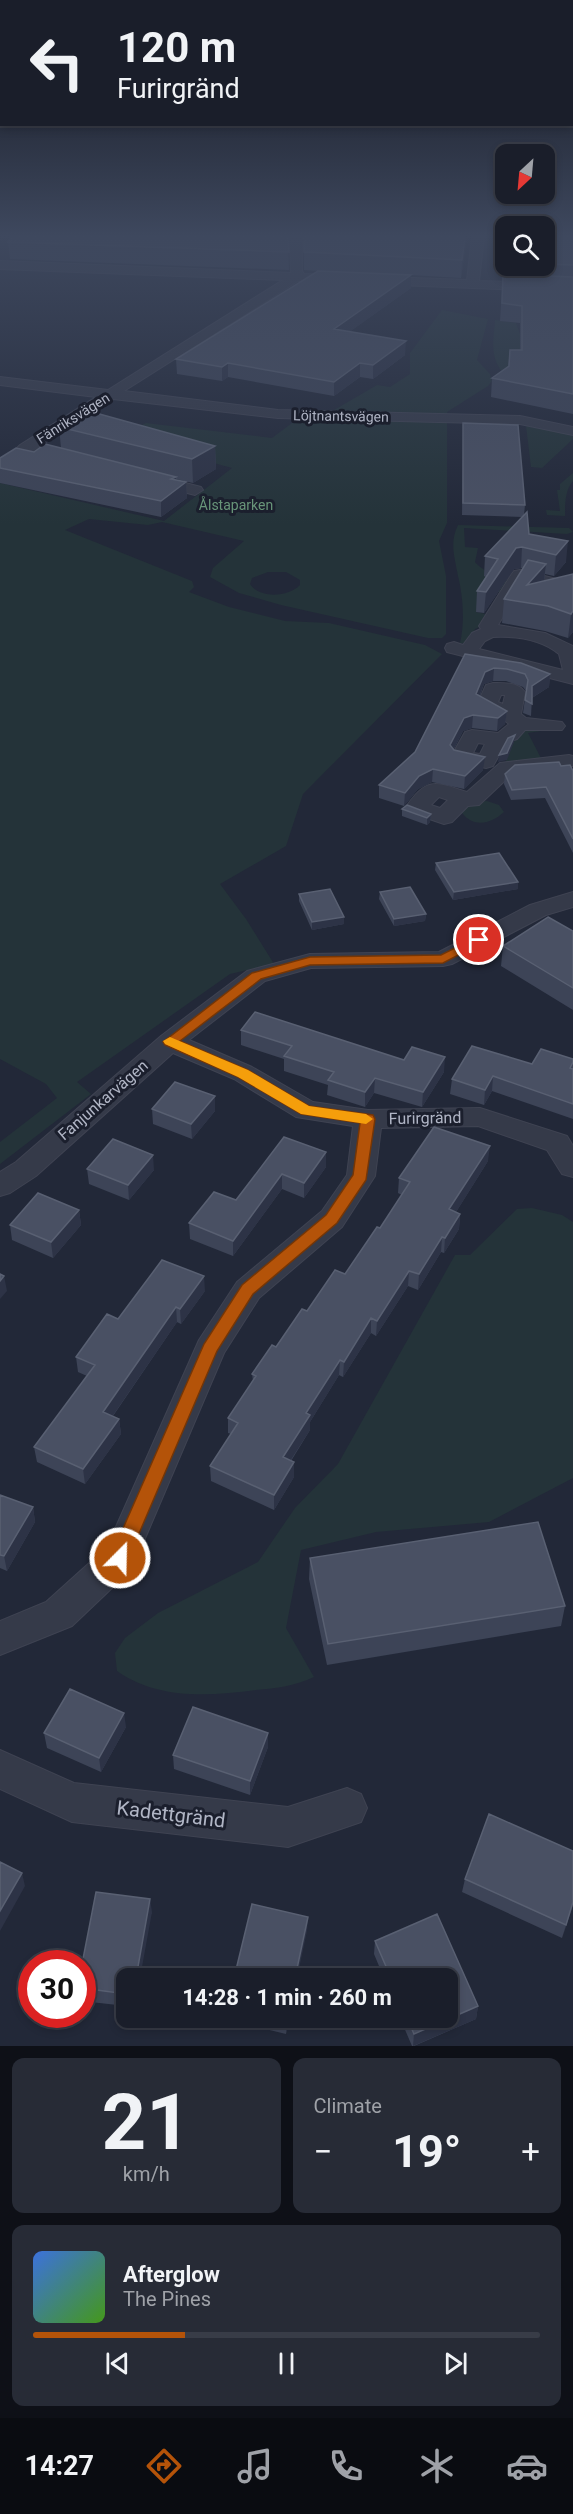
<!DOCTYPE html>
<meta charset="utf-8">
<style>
:root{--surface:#1a1e2a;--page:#272b36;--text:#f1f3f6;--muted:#9fa2a8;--line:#383c47;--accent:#b45309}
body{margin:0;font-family:Roboto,sans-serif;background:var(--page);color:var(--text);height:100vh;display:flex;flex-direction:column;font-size:22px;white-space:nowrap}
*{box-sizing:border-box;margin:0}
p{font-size:20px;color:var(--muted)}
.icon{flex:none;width:33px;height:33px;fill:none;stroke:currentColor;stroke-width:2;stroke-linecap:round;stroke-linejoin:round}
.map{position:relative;height:2046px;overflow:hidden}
.sheet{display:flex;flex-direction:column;gap:12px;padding:12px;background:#0e1017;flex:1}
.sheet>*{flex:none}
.hud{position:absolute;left:0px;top:0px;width:573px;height:126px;box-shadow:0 3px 9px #0003,0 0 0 2px var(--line);background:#1a1e2a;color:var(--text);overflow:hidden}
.needle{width:39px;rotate:206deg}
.tools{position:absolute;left:495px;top:144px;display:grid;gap:12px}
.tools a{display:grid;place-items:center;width:60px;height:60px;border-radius:12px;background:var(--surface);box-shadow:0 3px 9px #0003,0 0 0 2px var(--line);font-size:30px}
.speed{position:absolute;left:18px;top:1950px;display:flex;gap:12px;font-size:30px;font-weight:700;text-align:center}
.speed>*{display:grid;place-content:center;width:78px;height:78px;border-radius:50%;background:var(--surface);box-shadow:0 3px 9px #0003,0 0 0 2px var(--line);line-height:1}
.speed .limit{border:9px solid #d22;background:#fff;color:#111}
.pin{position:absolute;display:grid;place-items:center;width:51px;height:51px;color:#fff;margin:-26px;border:3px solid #fff;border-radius:50%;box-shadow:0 2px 6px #0007}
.me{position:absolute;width:66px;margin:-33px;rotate:23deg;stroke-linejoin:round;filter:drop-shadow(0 0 4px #0008)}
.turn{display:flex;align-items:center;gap:21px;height:126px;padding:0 18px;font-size:27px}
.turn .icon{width:78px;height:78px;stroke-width:2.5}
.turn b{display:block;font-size:42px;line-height:51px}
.big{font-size:45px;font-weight:700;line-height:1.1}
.sheet .widget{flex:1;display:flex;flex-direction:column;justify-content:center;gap:9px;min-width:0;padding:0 21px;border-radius:12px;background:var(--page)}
.sheet .dial{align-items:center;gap:0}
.dial b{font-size:78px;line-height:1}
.song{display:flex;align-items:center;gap:18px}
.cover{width:72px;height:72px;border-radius:9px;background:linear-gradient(135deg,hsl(220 70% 55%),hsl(100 70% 35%))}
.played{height:6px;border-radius:3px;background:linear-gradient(90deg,var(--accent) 30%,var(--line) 30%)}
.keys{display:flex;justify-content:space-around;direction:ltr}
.heat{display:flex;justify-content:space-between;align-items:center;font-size:33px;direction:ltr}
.sheet .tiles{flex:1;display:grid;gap:12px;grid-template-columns:1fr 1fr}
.widget:last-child{grid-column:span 2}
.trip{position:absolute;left:116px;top:1968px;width:342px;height:60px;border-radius:12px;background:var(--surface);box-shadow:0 3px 9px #0003,0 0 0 2px var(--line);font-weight:700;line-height:60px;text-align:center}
.menu{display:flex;height:96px;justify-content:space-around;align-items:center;background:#0a0c11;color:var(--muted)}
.menu .icon{width:42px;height:42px}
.menu .active{color:var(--accent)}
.menu b{font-size:27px;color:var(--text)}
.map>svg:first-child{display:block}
.green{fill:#243339;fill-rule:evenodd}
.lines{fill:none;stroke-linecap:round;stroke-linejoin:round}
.street-casing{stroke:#3f4352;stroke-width:2}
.street{fill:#353a49;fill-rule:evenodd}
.wall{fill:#3d4457}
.shaded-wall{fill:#2d3346}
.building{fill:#495063;stroke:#596072;stroke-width:1.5}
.route{fill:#b45309;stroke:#753606;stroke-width:1.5}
.slow{fill:#f59e0b}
.labels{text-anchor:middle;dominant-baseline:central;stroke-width:6;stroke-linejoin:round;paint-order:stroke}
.far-street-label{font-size:14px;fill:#b0b5c5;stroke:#1b1f2d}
.far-park-label{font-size:14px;fill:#689579;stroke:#1b1f2d}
.street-label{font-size:16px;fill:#b0b5c5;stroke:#1b1f2d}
.near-street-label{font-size:20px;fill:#b0b5c5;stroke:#1b1f2d}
</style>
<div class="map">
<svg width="573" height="2046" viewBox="0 0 573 2046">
<rect width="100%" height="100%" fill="#222838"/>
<path class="green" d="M442,310L488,319L477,360L490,374L492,381L488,386L447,412V523L439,541L446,576V634L442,638H428L281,605L239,593L210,577L213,568L244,541L162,522L148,525L89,519L65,530L192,581L194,587L189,592L229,607L285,621L329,623L425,645L442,654L303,794L286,846L220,884L246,919L274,964L230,974L77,1082L91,1094L0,1164V1142L57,1098L46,1084L0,1059V483L164,521L232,468L118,437L146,423L272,438L296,420H317L377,385L390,387L410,374V353ZM268,572H286L300,580V585C289,597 259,599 250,584L252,578Z
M495,320L516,323L520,334L521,362L508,379C489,359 493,346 495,320Z
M526,426L573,435V439L542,468L531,467Z
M573,473V481C565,490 565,504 565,516L547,515L546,510L560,511L557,490H560V484Z
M458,525L569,528L573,532L567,534L464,528L465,547L478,548L475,562C479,568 501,581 509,581L503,593L496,592L476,612L490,615L484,625L475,629L469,644L460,643C465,623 463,596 458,576C455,558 449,543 458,525Z
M520,726L547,728V730L528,733L543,762L505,763C511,750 513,738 520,726Z
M487,801L499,805L504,812C491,824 474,828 462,813V810L475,802Z
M532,1208L562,1215L573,1222V1478L489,1522L376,1532L301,1550L286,1628L314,1677C295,1686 277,1688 256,1690C209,1696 158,1700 117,1671L115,1653L125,1638L158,1613L258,1562L295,1508L338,1464L455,1255H470L517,1209Z"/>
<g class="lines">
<defs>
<path id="street" d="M290,237H302V271L304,274L467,280L472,237H484L479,281L573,284V292L298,281L124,391L278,410L520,416L573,427V435L520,424L278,418L113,399L38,447L74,456L77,459L74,462L69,464L20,451L17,448L20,445L96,397L0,385V377L108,390L283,280L0,269V261L291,273Z
M154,475L201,487L203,490L195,495L148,483L146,480L148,477Z
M520,570L573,583V593L525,581L498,625L545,633L573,646V684L447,652L445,648L447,644L454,642L463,645L472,633L481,629L479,626L511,575L514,571ZM493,637C516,636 541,639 559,654L563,670L479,649L485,641Z
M493,683C504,683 518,682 525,692L521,714L526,718L562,722L565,726L562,730H525L517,739L506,743L493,766L486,768L454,761L451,757L465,732L472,730L498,733L509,724C500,715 485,715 477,705L486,685ZM501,695H505L503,704L498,702ZM478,743L485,744L480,754L473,753Z
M569,755L573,756V766L513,773L479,805L468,806L452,822L444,824L409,812L406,807C427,776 436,782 467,792L500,763ZM439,797L448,800L440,808L431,805Z
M573,892V907L546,915L452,964L443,966L311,968L265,981L189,1040L252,1067L313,1102L368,1110L480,1108L567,1136L573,1146V1177L562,1174L547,1150L478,1126L381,1128L375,1176L342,1227L259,1298L224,1353L132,1569L72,1626L0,1655V1621L46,1602L107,1547L199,1340L237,1282L322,1211L347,1175L353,1126L296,1117L234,1079L173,1053L36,1176L10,1193L0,1196V1172L16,1162L161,1036L247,971L310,954L439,952L530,905Z
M0,1750L74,1783L288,1807L347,1788L361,1794L367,1808L361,1822L288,1847L72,1822L0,1789Z"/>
</defs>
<use href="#street" class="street-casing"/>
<use href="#street" class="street"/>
</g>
<path class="wall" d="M288,237L289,270L10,259L8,242Z
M304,237H467L461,278L411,275V288L349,332L405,355L373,379L360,377L334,396L228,377L222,381L177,374L176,359L337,272L304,270Z
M544,237H573V414L491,397L492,378L508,367L510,350H520V323L500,321L503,274L516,275L517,266H544Z
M463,423L525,505L524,515L529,534L566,562L554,576L545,574L544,581L573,574V632L568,638L545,631L502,623L504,599L523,568L514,569L484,613L476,612L477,591L486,577L484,576L485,556L523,517L462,515Z
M59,427L215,446L216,469L193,483L176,479V480L186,482L187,498L161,517L0,483V458L34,452L61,448Z
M465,654L550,674L549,687L532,698L531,716L523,713L526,691L523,687L506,681H493L484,684L480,696L507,711L505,724L497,731L472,728L463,731L454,749L483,770L464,789L432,782L418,789L404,806L379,798V785L415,752Z
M561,766L573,771V853L545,798L511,800L504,784L505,774Z
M402,809L431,814L430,822L427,825L402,816Z
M436,863L518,889L453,900L435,870Z
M380,892L426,914L425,921L394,926L379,899Z
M299,894L344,924L312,930L299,901Z
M573,931V1010L501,966L503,946Z
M241,1030L404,1060L444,1072L422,1107L374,1093L365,1107L327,1095L328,1085L284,1071V1059L241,1045Z
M573,1059V1119L492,1091L484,1105L450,1094L452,1079L532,1064Z
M152,1109L215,1111L192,1139L153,1124Z
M284,1137L326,1152V1167L304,1198L282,1189L233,1256L190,1239L189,1223L236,1200Z
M488,1161L456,1212L460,1214L459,1229L444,1253L441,1252L418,1290L408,1286L376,1336L371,1333L343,1377L339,1375L310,1422V1430L291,1461L294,1477L274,1510L211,1481L210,1466L231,1434L228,1433V1418L253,1381L252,1374L307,1311L345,1274L380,1228L402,1195L398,1193L399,1178Z
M87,1169L154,1170L129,1200L89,1184Z
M79,1210L81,1225L53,1258L12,1240L10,1225Z
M205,1291L181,1324L177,1322L113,1416L119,1419L121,1434L85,1484L37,1462L34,1447L87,1376L78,1372L76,1357L118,1319Z
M0,1495L33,1507L35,1522L7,1571L0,1568Z
M310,1558L565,1606L561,1626L327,1665L309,1579Z
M126,1727L101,1772L47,1748L44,1733Z
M268,1733V1747L250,1795L174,1769L173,1755Z
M573,1851V1905L562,1938L462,1892L465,1879Z
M152,1912L126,1978V2006L82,2001V1964Z
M437,1914L478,2006L476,2019L414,2046H412L400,2018H447V1978H384L374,1954L375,1941Z
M228,2018H289L286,2034L228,2020Z"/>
<path class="shaded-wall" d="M465,237H467L461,278L462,260Z
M411,275V288L334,343V329Z
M406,341L405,355L373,379V365Z
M228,363V377L222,381V367Z
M360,363V377L334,396V382Z
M215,446L216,469L193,483L192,459Z
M176,477V489L186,482L187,498L161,517V501L171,479Z
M568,541L566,562L554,576L556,555Z
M522,547L521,568L514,569L484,613L486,592L516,548Z
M546,564L543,588L527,585Z
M573,611V632L568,638L571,614Z
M494,668L493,681L484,684L475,707L476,694L485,672Z
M550,674L549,687L530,699L532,686Z
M507,711L505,724L497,731L498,718Z
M473,715L472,728L463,731L449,758L450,745L464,718Z
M515,735L514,742L507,760L498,762L499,755Z
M485,757L483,770L464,789L465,776Z
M433,769L432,782L418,789L404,806L405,793L419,776Z
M431,814L430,822L427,825V818Z
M518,882V889L453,900L454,892Z
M426,914L425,921L394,926V919Z
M344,917V924L312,930V922Z
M445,1057L444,1072L422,1107L423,1092Z
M493,1076L492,1091L484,1105L485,1090Z
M375,1078L374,1093L365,1107V1092Z
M215,1096V1111L192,1139L191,1124Z
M490,1146L488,1161L448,1225L449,1209Z
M326,1152V1167L304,1198V1183Z
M153,1155L154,1170L129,1200L128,1185Z
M282,1174V1189L233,1256V1241Z
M79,1210L81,1225L53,1258L51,1242Z
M460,1214L459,1229L444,1253L445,1238Z
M442,1237L441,1252L418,1290L419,1274Z
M409,1271L408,1286L376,1336L377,1321Z
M4,1276L7,1291L0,1299V1281Z
M204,1276L205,1291L181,1324L180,1309Z
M176,1307L177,1322L105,1427L103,1412Z
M371,1318V1333L343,1377L344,1362Z
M340,1360L339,1375L310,1422V1430L283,1472V1457L306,1413Z
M119,1419L121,1434L85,1484L83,1469Z
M294,1462V1477L274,1510V1495Z
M33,1507L35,1522L7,1571L4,1556Z
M124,1713L126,1727L101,1772L99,1758Z
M268,1733V1747L250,1795V1781Z
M22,1873L25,1886L0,1931V1911Z
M150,1899L152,1912L140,1978H136Z
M573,1902V1905L562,1938L566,1925Z
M308,1917L307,1931L297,1978H295Z
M478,2006L476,2019L413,2046L414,2034Z
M286,2018H289L286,2034Z"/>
<path class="building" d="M12,237H288L289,252L8,242Z
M304,237H465L462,260L304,252Z
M544,237H573V265L544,264Z
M318,271L411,275L334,329L406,341L373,365L360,363L334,382L228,363L222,367L176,359Z
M503,274L573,277V394L492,378L509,366L510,350H522V306L502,303Z
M85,410L215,446L192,459L59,427Z
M463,423L518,425L525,505L463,503Z
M45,444L176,477L171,479L186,482L161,501L0,468V458L16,448L34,452Z
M527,512L529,534L568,541L556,555L522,547L516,548L486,592L477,591L498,559L485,556Z
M528,560L546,564L527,585L573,574V611L571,614L548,606L504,599Z
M465,654L521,663L550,674L532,686V704L525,700L528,680L525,674L507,669L494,668L485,672L476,694L507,711L498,718L473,715L464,718L450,745L454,750L485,757L465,776L433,769L419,776L405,793L379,785L415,752Z
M515,735L507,753L499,755L508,738Z
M559,762L561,766L570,765L573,771V839L546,787L512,790L505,774L515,765Z
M407,805L431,814L427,818L402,809Z
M499,853L518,882L454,892L436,863Z
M410,887L426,914L394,919L380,892Z
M330,889L344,917L312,922L299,894Z
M548,917L573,931V988L503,946Z
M255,1012L404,1060L412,1047L445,1057L423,1092L375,1078L365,1092L328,1080L334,1072L284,1056L292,1046L241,1030Z
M472,1046L532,1064L541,1049L573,1059V1062L570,1068L573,1069V1104L493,1076L485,1090L452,1079Z
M175,1082L215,1096L191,1124L152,1109Z
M434,1127L490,1146L449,1209L460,1214L445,1238L442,1237L419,1274L409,1271L377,1321L371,1318L344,1362L340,1360L306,1413L310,1415L283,1457L294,1462L274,1495L210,1466L238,1423L228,1418L256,1376L252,1374L272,1345L276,1347L302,1309L307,1311L335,1270L345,1274L377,1227L380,1228L410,1182L399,1178Z
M284,1137L326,1152L304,1183L282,1174L233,1241L189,1223L214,1192L236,1200Z
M113,1139L153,1155L128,1185L87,1169Z
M38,1193L79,1210L51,1242L10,1225Z
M162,1260L204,1276L180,1309L176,1307L103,1412L119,1419L83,1469L34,1447L95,1365L76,1357L107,1314L118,1319Z
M0,1274L4,1276L0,1281Z
M0,1495L33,1507L4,1556L0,1555Z
M538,1522L565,1606L328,1644L310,1558Z
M70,1689L124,1713L99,1758L44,1733Z
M193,1707L268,1733L250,1781L173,1755Z
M489,1814L573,1851V1902L566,1925L465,1879Z
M0,1862L22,1873L0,1911Z
M96,1892L150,1899L136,1978H126V1994L82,1988V1964Z
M252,1904L308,1917L295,1978H234Z
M437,1914L478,2006L414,2034L407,2018H447V1978H391L375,1941Z
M269,2018H286V2022Z"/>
<linearGradient id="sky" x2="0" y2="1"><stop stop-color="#13161f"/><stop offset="0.45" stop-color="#3e485e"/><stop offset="1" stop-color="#3e485e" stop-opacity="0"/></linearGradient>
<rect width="573" height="524" fill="url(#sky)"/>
<path class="route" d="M479,936L484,937L486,940L484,942L443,963L310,965L261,979L180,1041L248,1070L309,1106L373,1115L375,1119L366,1180L337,1223L253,1294L217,1351L126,1564L120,1566L113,1564L110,1558L204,1344L242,1285L326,1215L353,1175L360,1123L301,1114L238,1077L165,1045L163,1042L252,973L310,957L441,955Z"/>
<path class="slow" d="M170,1037L248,1070L309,1106L366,1114L373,1119L366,1124L301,1114L238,1077L165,1044L163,1041Z"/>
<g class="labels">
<g class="far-street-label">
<text transform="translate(341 416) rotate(1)">Löjtnantsvägen</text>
<text transform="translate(73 418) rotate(-32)">Fänriksvägen</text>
</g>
<g class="far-park-label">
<text x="236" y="505">Ålstaparken</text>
</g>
<g class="street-label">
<text transform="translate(103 1100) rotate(-41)">Fanjunkarvägen</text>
<text transform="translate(425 1118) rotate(-1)">Furirgränd</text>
</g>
<g class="near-street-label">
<text transform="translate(171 1814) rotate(7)">Kadettgränd</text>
</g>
</g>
</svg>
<div class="tools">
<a><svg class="needle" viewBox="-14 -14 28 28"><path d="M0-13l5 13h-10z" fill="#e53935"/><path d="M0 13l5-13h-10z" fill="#9fa2a8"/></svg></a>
<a><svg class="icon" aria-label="search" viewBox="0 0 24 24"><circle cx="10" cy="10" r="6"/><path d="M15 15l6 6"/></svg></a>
</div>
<div class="speed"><div class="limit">30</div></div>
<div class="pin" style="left:479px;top:940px;background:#d93025"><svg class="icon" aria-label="arrive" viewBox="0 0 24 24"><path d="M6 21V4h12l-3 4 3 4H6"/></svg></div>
<svg class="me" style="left:120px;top:1558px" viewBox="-20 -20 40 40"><circle r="17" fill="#b45309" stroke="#fff" stroke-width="3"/><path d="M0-11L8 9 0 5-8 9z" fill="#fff"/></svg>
<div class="trip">14:28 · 1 min · 260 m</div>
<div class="hud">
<div class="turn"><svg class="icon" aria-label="left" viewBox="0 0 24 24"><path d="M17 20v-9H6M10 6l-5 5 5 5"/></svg><div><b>120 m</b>Furirgränd</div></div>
</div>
</div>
<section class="sheet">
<div class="tiles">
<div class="widget dial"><b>21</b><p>km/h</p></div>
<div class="widget"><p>Climate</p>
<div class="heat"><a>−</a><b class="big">19°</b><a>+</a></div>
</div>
<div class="widget">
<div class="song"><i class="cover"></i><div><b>Afterglow</b><p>The Pines</p></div></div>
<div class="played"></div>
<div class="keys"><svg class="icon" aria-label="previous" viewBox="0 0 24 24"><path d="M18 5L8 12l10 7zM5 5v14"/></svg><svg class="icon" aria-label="pause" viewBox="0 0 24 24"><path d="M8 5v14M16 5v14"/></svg><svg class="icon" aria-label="next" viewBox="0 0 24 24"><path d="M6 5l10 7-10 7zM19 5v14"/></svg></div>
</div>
</div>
</section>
<nav class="menu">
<b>14:27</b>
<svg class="icon active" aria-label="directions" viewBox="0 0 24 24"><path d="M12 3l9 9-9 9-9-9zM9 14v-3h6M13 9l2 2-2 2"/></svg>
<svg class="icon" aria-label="music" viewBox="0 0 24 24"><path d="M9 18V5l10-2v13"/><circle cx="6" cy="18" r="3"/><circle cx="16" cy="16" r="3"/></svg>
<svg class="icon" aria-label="phone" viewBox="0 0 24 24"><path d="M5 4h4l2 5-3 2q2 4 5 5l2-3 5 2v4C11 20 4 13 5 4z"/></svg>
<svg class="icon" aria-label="climate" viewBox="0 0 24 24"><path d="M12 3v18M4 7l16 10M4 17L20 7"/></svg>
<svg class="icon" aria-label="car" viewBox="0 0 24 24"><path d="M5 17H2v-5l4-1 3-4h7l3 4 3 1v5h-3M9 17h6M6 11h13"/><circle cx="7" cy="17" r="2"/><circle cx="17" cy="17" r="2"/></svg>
</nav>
